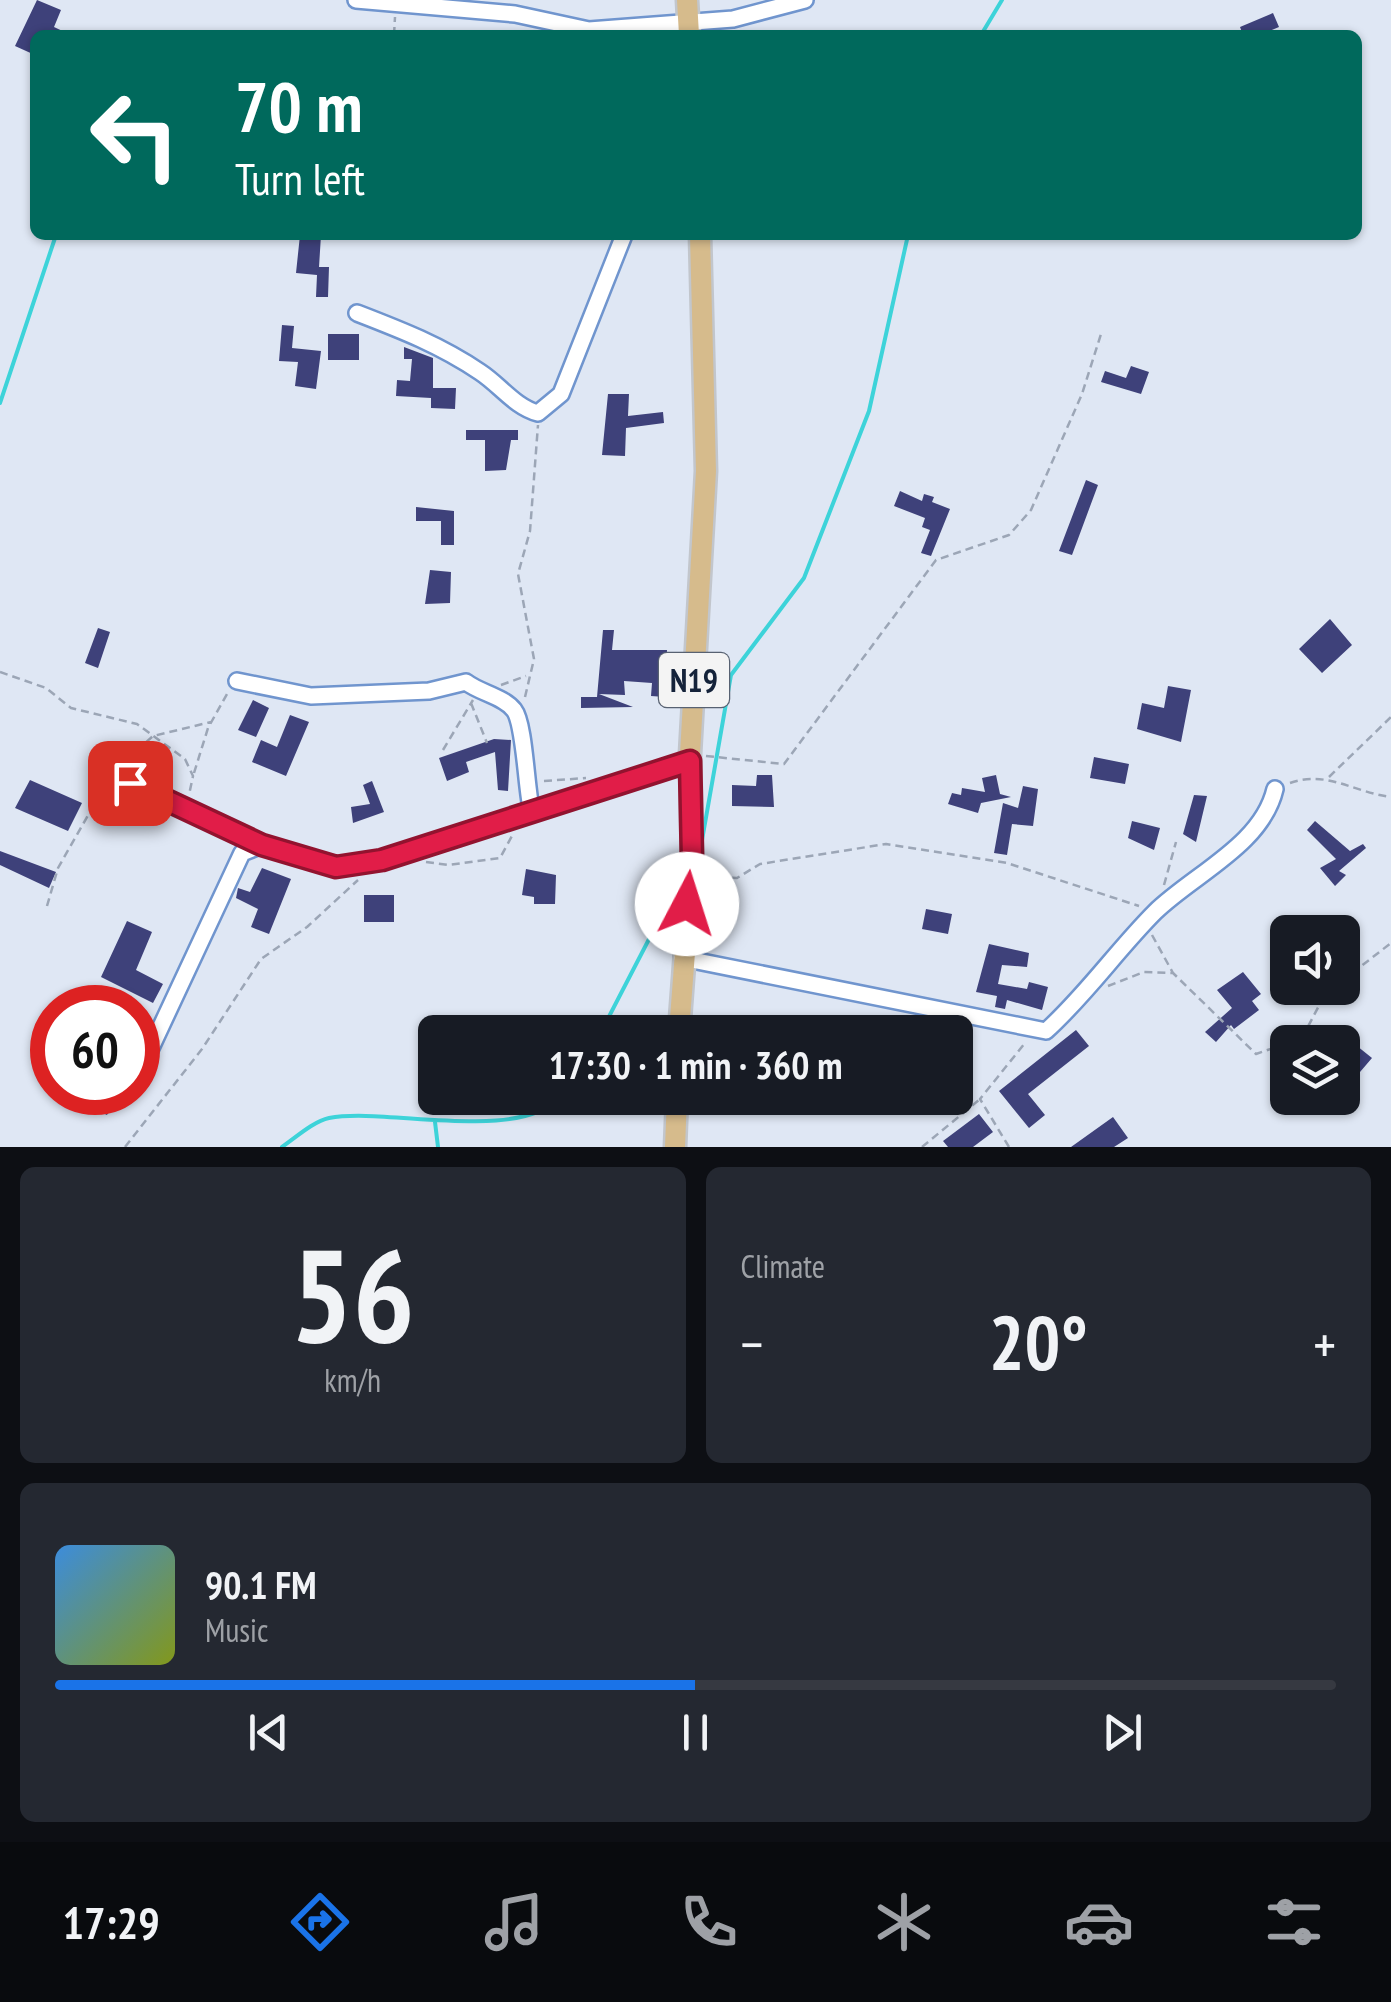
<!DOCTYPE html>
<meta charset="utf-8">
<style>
:root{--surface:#171b24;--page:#242831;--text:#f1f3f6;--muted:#9ea1a6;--line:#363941;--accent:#1a73e8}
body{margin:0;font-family:"PT Sans Narrow",sans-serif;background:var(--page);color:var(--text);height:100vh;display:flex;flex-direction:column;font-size:38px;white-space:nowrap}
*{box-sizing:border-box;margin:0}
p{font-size:32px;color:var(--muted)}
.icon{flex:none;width:55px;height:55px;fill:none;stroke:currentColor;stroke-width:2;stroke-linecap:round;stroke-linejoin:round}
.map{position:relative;height:1147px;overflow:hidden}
.drawer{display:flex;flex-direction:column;gap:20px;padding:20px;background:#0d0f14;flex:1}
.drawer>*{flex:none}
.guide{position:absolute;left:30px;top:30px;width:1332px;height:210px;border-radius:15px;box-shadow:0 2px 8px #0004;background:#00695c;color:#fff;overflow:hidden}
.tools{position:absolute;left:1270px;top:915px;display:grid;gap:20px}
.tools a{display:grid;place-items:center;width:90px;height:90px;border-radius:15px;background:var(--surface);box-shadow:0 2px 8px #0004;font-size:50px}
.speed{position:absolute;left:30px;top:985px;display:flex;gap:20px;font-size:50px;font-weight:700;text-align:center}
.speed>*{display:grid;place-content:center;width:130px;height:130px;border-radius:50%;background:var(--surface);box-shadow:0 2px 8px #0004;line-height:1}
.speed .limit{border:15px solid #d22;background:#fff;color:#111}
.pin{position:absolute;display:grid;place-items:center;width:85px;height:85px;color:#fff;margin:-42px;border-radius:20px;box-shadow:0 5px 15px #0006}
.me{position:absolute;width:110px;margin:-55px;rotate:5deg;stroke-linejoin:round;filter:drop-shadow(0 0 8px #0008)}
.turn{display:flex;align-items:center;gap:35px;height:210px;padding:0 40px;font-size:45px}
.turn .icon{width:130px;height:130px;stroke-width:2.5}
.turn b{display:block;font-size:70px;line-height:85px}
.big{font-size:75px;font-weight:600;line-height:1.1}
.drawer .tile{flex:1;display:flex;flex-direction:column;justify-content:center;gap:15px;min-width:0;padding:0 35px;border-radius:15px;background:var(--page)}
.drawer .dial{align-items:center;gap:0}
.dial b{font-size:130px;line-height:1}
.song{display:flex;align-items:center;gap:30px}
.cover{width:120px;height:120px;border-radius:15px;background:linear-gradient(135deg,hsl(210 70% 55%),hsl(70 70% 35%))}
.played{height:10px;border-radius:5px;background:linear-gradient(90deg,var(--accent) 50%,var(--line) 50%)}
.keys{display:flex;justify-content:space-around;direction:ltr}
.heat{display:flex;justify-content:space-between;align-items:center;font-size:55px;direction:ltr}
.drawer .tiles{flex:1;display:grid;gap:20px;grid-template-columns:1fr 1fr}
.tile:last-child{grid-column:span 2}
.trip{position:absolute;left:418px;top:1015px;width:555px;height:100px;border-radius:15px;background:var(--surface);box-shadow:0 2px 8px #0004;font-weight:600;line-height:100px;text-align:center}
.tabs{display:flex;height:160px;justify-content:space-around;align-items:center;background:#090b0e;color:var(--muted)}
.tabs .icon{width:70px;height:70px}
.tabs .active{color:var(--accent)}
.tabs b{font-size:45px;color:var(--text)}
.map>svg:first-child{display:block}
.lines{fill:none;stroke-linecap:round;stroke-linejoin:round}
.stream{stroke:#3dd3d9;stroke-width:4}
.building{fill:#3e417a}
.minor-casing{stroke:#7095ce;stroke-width:20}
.major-casing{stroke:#c2c6cc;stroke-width:25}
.path{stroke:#9ca6b6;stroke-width:2.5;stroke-dasharray:8 5;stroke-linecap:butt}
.minor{stroke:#fff;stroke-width:15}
.major{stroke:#d6bb8c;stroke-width:20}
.route-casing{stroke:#92132f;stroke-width:25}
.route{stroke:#e11d48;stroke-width:18}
.labels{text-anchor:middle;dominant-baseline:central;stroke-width:10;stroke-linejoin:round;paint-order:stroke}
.shield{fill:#f4f4f4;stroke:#586272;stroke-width:2.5}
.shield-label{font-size:32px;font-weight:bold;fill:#15233a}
</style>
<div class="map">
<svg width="1391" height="1147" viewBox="0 0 1391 1147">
<rect width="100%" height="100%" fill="#dfe7f4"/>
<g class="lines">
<path class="stream" d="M981,35L1002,0
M0,403L56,235
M701,846L731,675L804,578L869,411L908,235
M601,1032L662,914L682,886
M435,1122L438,1147
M282,1147C295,1138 314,1121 329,1118C386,1107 516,1143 559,1098"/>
</g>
<path class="building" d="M37,0L61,10L54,27L71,35H35V55L15,46Z
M1273,13L1279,27L1260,35H1243L1240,27Z
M300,235H321L319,267H329L328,297H316L317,275L296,273Z
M282,325L294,326L292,348L321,351L316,389L295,386L298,362L279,361Z
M328,334H359V360H328Z
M404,347L433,358V388H456L455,409L431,408V398L396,396L397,380L410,381L412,359H404Z
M1131,366L1149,372L1141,394L1101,382L1105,371L1126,378Z
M608,394H629L628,416L663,412L664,423L626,428L625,456L602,455Z
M466,430H518V440H511L506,470L485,471V440H466Z
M1086,480L1098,485L1072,555L1059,551Z
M900,491L922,501L924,494L934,497L932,502L950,509L931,556L921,553L930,530L922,527L925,518L894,506Z
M416,507L454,511V545H441V521H416Z
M430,570L451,572L450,603L425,604Z
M1330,619L1352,645L1322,673L1299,649Z
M98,628L110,632L98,668L85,663Z
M603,630H614L612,650H667L665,697L651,696L652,683L624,681L625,695L599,694L633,707L581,708V697H597Z
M1168,686L1191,690L1181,742L1137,729L1142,703L1164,708Z
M253,700L269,708L256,737L238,730Z
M290,715L309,722L286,776L252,762L261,740L277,747Z
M494,739L511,740L508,791L498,790L495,752L466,762L469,772L447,781L439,758Z
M1094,757L1129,764L1125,784L1090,778Z
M757,775H772L774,807L732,806V785L756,786Z
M996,775L1000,794L1011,797L981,803L978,813L948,804L952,793L961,795L962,788L985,792L982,778Z
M30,780L82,803L68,831L15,808Z
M372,781L384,812L353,823L351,807L370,804L363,785Z
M1023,786L1038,789L1033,826L1012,824L1007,855L994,853L1003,803L1018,808Z
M1194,795L1207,796L1196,842L1183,834Z
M1132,821L1160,828L1154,850L1128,838Z
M1315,821L1350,851L1363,844L1366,848L1339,871L1346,875L1335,886L1320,868L1336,859L1307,830Z
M0,851L56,872L49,888L0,865Z
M262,868L291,879L269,934L251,927L258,909L236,898L238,888L250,892Z
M526,869L556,875L555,904H534V897L522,895Z
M364,895H394V922H364Z
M926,909L952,914L948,934L922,929Z
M127,921L152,932L136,970L163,984L153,1003L101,977Z
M989,944L1029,953L1027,967L1002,965L998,984L1027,989L1029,982L1048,987L1042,1010L1007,1000L1005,1009L995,1007L997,996L976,992Z
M1243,972L1261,994L1252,1001L1259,1010L1234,1029L1231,1025L1216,1042L1205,1032L1232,1008L1217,990Z
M1341,1025L1347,1038L1372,1058L1360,1072L1342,1058V1041L1320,1042Z
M1076,1030L1089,1046L1028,1094L1045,1115L1029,1128L999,1091Z
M61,1092H118L107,1115Z
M979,1114L993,1132L973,1147H948L943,1141Z
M1113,1117L1128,1138L1114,1147H1071Z"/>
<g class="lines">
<defs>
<path id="minor" d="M356,0L515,14L589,30L733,19L805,0
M357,313C401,330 440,345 480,372C500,385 515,407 538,413L561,394L624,235
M237,681L311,696L429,691L466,682C480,693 503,696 514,710C525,724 526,790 532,813
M107,784L130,783L262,845
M682,958L1046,1031C1086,995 1117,950 1155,912C1194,874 1262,845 1275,789
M150,1050L242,853L262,845L336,867L381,860L690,761"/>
<path id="major" d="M687,0L689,35
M679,1032L692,859L690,754L706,471L700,235
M675,1147L677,1098"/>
</defs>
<use href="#minor" class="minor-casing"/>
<use href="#major" class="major-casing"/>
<path class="path" d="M394,35L395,17
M0,672L46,688L71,708L137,724L185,759L193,776L189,795
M501,685L526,676
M525,697L534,659L518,574L530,531L538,425
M471,703L487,743
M443,750L473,700
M706,756L784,764L936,560L1009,535L1031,510L1082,394L1101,334
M117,768L153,736L211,722
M194,773L208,728L227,694
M1329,777L1391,717
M544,781L586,778
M1290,783C1328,770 1352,792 1391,797
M426,862L448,865L500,858L513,834
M706,877L737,878L760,864L886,844L1007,863L1139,906
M1164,885L1176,842
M47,906L58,868L99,796
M1152,935L1173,973
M1342,981L1391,943
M1108,986L1144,972L1173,973L1256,1054L1288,1043
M1290,1042L1302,1038L1323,998L1335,988
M125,1147L202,1049L261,959L307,927L358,880
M922,1147L979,1100
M1009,1147L980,1099L1025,1043"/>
<use href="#minor" class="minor"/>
<use href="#major" class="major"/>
</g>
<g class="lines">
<defs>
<path id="route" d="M130,783L262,845L336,867L382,860L690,761L692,859L687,904"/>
</defs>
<use href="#route" class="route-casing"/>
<use href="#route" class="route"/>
</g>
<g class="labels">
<rect class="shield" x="659" y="653" width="70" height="54" rx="8"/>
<g class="shield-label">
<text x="694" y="680">N19</text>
</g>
</g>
</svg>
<div class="tools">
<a><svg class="icon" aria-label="sound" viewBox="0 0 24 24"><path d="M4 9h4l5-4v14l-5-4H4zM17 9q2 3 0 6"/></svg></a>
<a><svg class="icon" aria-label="layers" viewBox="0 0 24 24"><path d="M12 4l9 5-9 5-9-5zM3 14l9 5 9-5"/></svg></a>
</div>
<div class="speed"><div class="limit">60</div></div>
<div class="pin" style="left:130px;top:783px;background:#d93025"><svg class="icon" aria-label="arrive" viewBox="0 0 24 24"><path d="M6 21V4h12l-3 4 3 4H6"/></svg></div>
<svg class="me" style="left:687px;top:904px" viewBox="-20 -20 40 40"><circle r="19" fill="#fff"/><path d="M0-13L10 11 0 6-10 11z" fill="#e11d48"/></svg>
<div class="trip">17:30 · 1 min · 360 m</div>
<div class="guide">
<div class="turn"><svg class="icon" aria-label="left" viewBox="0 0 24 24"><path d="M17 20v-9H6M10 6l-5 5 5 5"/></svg><div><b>70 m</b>Turn left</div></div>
</div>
</div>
<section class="drawer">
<div class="tiles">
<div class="tile dial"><b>56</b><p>km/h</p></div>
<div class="tile"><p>Climate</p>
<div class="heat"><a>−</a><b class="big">20°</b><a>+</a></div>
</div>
<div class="tile">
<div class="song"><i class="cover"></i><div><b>90.1 FM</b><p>Music</p></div></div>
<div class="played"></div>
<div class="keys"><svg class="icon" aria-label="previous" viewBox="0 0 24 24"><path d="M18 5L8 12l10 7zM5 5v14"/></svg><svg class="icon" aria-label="pause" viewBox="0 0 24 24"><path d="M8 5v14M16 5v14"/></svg><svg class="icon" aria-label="next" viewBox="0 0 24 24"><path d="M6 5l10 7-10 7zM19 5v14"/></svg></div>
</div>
</div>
</section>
<nav class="tabs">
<b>17:29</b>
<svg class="icon active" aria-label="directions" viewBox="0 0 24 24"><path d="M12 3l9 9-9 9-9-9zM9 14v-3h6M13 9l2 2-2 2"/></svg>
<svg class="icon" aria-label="music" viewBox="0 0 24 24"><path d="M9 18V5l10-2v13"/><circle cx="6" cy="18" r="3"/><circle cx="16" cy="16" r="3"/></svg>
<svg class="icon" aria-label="phone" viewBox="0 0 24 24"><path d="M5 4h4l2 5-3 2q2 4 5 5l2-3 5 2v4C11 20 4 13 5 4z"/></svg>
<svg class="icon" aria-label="climate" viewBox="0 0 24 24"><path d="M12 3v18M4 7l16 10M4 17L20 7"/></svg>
<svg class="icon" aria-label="car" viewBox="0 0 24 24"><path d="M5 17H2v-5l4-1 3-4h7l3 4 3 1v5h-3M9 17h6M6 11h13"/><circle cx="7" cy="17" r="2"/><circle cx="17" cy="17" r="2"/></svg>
<svg class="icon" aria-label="filters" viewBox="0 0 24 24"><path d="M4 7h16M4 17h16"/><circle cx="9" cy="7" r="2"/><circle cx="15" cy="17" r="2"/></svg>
</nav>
